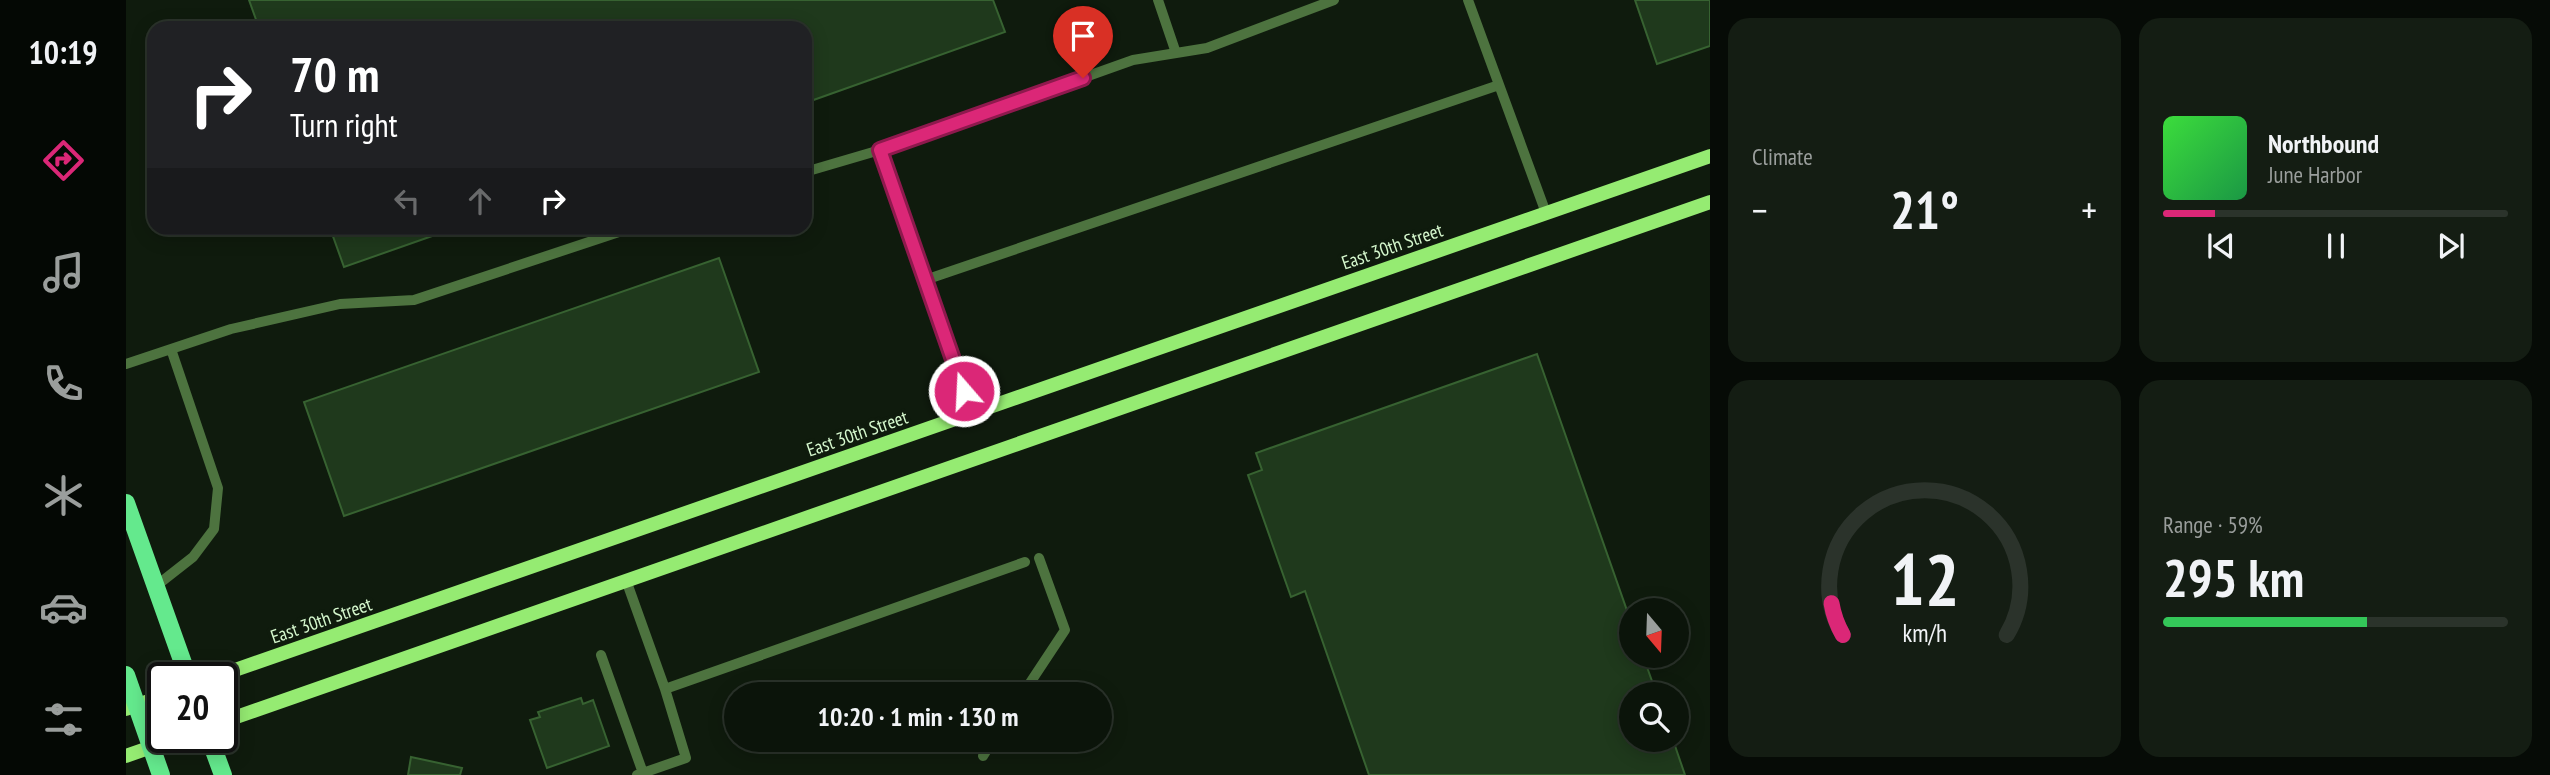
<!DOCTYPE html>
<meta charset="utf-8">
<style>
:root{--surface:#0b140a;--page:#141d13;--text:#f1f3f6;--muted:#9a9e9c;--line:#2b332b;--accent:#db2777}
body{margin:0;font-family:"PT Sans Narrow",sans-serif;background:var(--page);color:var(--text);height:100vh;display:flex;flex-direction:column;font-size:26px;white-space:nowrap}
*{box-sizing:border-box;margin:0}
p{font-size:23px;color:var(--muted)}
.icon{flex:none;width:38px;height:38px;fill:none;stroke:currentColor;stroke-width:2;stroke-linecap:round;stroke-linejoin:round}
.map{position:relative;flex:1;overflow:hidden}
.sheet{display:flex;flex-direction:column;gap:18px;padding:18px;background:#060b06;width:840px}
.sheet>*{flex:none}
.guide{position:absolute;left:21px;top:21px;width:665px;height:214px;border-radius:21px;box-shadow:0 4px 18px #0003,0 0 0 2px var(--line);background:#202124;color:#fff;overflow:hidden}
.needle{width:46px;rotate:161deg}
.buttons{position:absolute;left:1493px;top:598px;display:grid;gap:14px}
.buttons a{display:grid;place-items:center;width:70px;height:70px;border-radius:50%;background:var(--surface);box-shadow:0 4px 18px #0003,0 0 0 2px var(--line);font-size:35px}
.speed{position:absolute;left:21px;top:662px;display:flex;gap:14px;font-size:35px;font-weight:700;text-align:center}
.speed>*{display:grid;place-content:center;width:91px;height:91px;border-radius:50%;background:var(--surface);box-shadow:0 4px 18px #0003,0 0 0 2px var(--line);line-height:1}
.speed .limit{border:4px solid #111;border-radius:10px;background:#fff;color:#111}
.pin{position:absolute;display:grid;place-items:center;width:60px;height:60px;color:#fff;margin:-72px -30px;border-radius:50% 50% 50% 0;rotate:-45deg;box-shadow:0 0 7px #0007}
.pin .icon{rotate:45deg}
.me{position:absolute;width:77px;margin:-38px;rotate:341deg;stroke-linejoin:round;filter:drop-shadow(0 0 5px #0008)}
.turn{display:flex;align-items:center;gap:24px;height:147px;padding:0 28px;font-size:32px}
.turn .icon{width:91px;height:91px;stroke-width:2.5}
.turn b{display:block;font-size:49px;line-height:60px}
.lanes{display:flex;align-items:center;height:66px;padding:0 28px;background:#0003;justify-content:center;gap:35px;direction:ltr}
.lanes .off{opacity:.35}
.big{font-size:52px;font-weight:800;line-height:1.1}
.sheet .tile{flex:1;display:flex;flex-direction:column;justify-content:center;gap:10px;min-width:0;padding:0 24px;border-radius:21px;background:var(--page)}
.sheet .dial{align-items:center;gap:0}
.dial svg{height:182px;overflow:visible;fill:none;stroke:var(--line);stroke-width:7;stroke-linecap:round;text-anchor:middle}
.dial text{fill:var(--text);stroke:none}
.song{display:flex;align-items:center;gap:21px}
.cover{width:84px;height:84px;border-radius:10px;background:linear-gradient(135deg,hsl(120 70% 55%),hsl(140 70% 35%))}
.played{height:7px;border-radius:4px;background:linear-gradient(90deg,var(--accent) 15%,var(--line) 15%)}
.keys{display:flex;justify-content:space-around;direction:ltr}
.heat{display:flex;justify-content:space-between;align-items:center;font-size:38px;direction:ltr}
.charge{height:10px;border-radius:5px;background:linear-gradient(90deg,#34c759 59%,var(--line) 0)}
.sheet .tiles{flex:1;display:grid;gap:18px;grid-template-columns:repeat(2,1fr)}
.trip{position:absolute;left:598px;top:682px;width:388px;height:70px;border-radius:35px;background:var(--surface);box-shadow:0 4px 18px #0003,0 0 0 2px var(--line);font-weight:800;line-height:70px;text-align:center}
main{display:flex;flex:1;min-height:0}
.dock{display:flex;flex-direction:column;width:126px;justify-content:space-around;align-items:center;background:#040804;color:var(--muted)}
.dock .icon{width:49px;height:49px}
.dock .on{color:var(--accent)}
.dock b{font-size:32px;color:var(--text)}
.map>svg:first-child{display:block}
.building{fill:#1f391c;stroke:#376231;stroke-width:2}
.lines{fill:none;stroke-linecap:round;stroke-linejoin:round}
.lane{stroke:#4d733f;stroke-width:10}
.secondary{stroke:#95eb72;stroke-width:14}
.primary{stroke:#64e98d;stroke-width:18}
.route-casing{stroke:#8e194d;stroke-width:18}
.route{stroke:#db2777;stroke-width:12}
.labels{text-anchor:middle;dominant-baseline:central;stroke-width:7;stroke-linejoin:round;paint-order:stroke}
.street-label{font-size:19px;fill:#d6f8ce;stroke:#0f1b0d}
</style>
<main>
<nav class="dock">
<b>10:19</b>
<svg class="icon on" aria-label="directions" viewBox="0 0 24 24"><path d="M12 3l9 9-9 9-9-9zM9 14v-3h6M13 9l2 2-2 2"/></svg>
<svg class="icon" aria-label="music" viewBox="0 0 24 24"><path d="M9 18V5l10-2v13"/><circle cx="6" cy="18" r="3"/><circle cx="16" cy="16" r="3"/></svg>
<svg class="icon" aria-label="phone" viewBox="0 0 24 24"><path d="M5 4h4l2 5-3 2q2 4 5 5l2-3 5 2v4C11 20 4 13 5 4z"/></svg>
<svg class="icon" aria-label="climate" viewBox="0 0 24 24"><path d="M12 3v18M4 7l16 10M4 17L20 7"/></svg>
<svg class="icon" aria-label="car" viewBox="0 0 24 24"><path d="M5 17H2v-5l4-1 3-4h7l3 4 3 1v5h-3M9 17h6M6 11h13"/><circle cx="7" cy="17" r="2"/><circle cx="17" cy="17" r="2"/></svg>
<svg class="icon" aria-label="filters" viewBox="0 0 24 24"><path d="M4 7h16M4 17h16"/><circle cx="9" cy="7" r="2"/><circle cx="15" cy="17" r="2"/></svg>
</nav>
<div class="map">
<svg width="1584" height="775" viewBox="0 0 1584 775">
<rect width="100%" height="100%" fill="#0f1b0d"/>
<path class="building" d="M123,0H867L879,32L679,103V28H133Z
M1509,0H1584V46L1531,64Z
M204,228H329L218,267Z
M593,258L633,372L218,516L178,402Z
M1411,354L1505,622V656H1517L1531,695H1505V740H1547L1559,775H1243L1179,591L1165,597L1122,475L1136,470L1130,453Z
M455,698L457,704L467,700L483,746L421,768L404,720L414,717L412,712Z
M285,757L336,768L334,775H282Z"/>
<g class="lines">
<path class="lane" d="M1032,0L1050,53
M1342,0L1420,213
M754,150L846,413
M679,172L754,150L1007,60L1081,48L1208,0
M799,280L1373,85
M0,364L105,329L214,304L288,300L505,228
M500,580L539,689L899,562
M30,586L67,557L88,529L92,488L45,349
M475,655L517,773
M896,695L939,630L913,558
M857,756L867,740
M511,775L560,758L539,689"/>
<path class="secondary" d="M89,677L1584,156
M0,709L37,696
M96,722L1584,202
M0,756L54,737"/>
<path class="primary" d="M0,503L62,677
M0,675L35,775
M83,737L97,775"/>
</g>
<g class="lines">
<defs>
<path id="route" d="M838,391L754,150L957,78"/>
</defs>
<use href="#route" class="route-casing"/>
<use href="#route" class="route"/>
</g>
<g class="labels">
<g class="street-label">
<text transform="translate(1266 246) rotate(-19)">East 30th Street</text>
<text transform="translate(731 433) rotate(-19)">East 30th Street</text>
<text transform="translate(195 620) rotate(-19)">East 30th Street</text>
</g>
</g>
</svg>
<div class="buttons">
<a><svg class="needle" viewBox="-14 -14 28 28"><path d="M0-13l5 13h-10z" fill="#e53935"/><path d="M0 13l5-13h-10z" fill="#9a9e9c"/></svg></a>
<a><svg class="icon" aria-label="search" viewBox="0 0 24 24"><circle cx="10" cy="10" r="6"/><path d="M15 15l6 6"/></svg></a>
</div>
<div class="speed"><div class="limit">20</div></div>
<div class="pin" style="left:957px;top:78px;background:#d93025"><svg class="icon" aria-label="arrive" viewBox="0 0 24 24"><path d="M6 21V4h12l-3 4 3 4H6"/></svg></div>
<svg class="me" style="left:838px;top:391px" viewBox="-20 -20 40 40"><circle r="17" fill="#db2777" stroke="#fff" stroke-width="3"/><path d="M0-11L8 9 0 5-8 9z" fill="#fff"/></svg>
<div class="trip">10:20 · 1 min · 130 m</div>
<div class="guide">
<div class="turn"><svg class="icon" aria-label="right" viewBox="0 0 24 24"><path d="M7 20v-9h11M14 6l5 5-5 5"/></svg><div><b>70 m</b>Turn right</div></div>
<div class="lanes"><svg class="icon off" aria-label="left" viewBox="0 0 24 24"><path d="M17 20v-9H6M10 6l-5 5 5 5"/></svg><svg class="icon off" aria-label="ahead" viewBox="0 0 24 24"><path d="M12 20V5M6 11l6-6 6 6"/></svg><svg class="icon" aria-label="right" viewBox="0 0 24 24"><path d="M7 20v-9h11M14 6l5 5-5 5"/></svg></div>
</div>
</div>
<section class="sheet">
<div class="tiles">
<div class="tile"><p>Climate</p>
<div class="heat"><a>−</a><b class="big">21°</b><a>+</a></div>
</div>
<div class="tile">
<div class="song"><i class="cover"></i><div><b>Northbound</b><p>June Harbor</p></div></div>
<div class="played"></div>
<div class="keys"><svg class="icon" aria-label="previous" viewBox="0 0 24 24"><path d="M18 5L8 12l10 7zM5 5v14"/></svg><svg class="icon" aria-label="pause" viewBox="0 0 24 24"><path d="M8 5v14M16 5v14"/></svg><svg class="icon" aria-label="next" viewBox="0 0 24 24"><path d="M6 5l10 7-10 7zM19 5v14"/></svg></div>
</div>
<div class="tile dial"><svg viewBox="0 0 100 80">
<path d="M14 69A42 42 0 1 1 86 69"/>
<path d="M14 69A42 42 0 0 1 9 55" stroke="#db2777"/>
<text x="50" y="56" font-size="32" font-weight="700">12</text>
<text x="50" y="72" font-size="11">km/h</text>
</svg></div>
<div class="tile"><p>Range · 59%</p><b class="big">295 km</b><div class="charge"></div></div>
</div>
</section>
</main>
